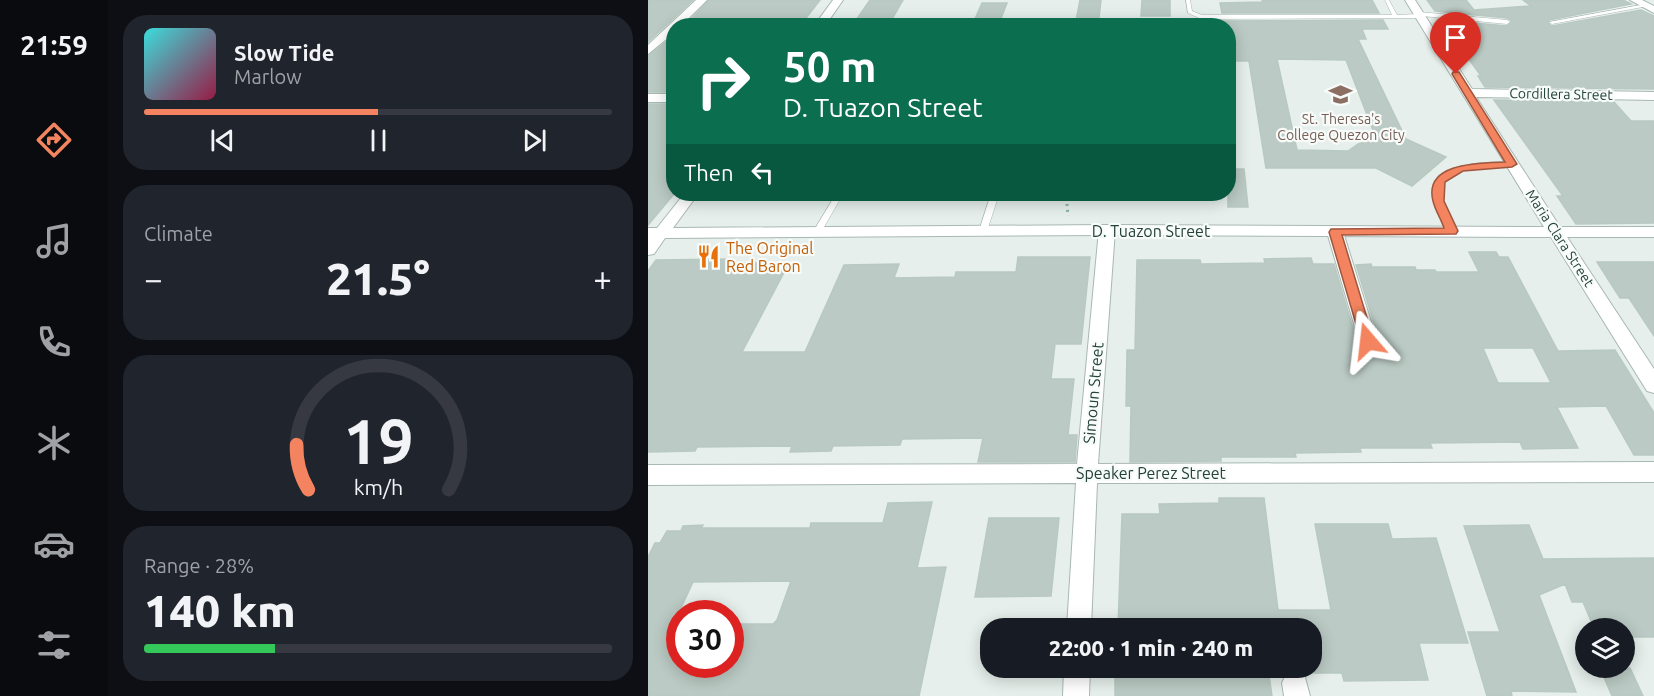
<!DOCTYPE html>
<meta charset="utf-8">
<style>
:root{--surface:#171b24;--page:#20242c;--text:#f1f3f6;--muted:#9ea1a6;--line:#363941;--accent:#f4845f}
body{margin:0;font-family:Ubuntu,sans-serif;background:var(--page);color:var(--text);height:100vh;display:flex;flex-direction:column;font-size:22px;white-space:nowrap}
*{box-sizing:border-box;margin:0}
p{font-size:20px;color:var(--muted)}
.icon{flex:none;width:33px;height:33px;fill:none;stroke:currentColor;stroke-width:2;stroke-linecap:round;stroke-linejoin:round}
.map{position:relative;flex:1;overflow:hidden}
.side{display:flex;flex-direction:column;gap:15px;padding:15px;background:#0d0f14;width:540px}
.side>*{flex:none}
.guide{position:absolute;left:18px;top:18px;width:570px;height:183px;border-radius:24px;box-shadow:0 3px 15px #0003;background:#0b6e4f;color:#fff;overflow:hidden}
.controls{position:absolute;left:927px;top:618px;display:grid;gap:12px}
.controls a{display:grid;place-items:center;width:60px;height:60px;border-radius:50%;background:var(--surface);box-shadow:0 3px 15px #0003;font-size:30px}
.speed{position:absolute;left:18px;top:600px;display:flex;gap:12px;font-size:30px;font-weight:700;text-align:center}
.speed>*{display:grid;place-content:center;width:78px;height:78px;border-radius:50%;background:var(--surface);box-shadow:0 3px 15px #0003;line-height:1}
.speed .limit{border:9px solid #d22;background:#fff;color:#111}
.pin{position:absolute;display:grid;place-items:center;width:51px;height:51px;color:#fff;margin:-62px -26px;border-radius:50% 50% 50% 0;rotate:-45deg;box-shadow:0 0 6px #0007}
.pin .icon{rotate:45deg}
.me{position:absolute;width:66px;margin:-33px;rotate:343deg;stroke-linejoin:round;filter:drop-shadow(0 0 4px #0008)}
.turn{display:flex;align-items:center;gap:21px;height:126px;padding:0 18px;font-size:27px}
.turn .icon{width:78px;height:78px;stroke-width:2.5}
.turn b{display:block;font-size:42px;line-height:51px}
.then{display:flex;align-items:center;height:57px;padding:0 18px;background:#0003;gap:12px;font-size:22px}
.big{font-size:45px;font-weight:800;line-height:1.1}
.side .widget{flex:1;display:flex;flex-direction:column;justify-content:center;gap:9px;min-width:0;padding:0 21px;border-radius:24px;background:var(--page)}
.side .dial{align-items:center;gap:0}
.dial svg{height:156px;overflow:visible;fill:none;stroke:var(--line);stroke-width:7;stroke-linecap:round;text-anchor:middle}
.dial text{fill:var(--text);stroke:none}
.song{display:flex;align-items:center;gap:18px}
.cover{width:72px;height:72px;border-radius:9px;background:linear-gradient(135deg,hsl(180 70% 55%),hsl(340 70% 35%))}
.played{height:6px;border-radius:3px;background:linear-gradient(90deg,var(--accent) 50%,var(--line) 50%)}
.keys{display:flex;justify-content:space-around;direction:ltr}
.heat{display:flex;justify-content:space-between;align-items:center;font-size:33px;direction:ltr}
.charge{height:9px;border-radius:4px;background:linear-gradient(90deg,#34c759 28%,var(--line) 0)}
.trip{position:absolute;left:332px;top:618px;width:342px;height:60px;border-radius:24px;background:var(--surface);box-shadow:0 3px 15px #0003;font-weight:800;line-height:60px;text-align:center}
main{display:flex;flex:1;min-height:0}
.tab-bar{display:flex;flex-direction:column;width:108px;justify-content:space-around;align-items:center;background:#090b0e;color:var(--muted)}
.tab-bar .icon{width:42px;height:42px}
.tab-bar .current{color:var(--accent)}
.tab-bar b{font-size:27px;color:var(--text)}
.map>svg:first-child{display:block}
.building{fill:#bbcac4;stroke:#b8c9c2;stroke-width:1.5;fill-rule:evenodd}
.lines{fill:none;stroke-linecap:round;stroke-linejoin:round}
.service-casing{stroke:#a8b8b2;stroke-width:1}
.minor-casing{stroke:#a8b8b2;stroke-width:2}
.tertiary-casing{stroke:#a8b8b2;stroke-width:2}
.path{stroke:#86b3a5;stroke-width:3;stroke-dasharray:2 4;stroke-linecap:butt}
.service{fill:#fff;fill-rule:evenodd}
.minor{fill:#fff;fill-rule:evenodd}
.tertiary{fill:#fff;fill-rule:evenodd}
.route{fill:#f4845f;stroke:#9f563e;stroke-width:1.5}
.labels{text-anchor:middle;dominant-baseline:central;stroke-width:4.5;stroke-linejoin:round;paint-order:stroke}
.far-street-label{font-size:14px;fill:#24423a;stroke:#f7fbf9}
.far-education-label{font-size:14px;fill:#785e54;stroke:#f7fbf9}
.street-label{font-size:16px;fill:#24423a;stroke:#f7fbf9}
.food-label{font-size:16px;fill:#c56008;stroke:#f7fbf9;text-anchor:start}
</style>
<main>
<nav class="tab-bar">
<b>21:59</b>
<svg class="icon current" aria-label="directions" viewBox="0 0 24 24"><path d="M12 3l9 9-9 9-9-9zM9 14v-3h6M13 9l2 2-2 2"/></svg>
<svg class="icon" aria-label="music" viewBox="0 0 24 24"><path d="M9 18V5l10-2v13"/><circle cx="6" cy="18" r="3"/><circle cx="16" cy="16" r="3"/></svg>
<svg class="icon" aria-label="phone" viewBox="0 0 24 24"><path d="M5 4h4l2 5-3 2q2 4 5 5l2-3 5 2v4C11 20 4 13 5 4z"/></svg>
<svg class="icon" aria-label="climate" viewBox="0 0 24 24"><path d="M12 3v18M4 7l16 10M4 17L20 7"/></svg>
<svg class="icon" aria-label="car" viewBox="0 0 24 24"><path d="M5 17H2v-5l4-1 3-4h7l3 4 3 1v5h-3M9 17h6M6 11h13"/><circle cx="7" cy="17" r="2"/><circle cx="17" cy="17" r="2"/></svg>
<svg class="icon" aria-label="filters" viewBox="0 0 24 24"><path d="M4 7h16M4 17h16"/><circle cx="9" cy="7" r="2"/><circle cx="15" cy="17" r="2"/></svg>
</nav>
<section class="side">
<div class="widget">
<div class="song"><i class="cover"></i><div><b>Slow Tide</b><p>Marlow</p></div></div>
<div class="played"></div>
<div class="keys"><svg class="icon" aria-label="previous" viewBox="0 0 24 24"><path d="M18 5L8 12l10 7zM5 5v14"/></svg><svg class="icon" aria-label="pause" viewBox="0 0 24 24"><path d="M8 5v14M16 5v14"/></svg><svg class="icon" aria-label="next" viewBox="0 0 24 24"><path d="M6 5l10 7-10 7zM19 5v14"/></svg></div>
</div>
<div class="widget"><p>Climate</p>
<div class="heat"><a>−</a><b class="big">21.5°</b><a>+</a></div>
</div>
<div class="widget dial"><svg viewBox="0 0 100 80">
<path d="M14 69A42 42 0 1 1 86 69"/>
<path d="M14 69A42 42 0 0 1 8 46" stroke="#f4845f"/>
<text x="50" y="56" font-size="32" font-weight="700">19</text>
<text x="50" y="72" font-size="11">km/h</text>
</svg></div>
<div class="widget"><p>Range · 28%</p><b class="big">140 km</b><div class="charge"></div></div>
</section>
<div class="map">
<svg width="1006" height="696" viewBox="0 0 1006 696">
<rect width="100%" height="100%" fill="#e6efeb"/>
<path class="building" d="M0,0H45L0,42Z
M61,0H172L152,26H37Z
M222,0H255L240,26H204Z
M432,0H453L450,26H427Z
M494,0H522V16H493Z
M614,0H724L731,13H574L572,3L615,2Z
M779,0H818L826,10L883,6L875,0H975L983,4L901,20L899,22L904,26L993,10L1006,16V89L837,87L830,76H833L793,20L859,26L864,21L859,18L787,11Z
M334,3H359L350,26H324Z
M735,20L740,29H714L718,39H710L758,139L798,157L764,186L728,168H618L601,61H580V26H576L575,21ZM629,59L698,60L726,133L700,151L649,150Z
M26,36V92H0V56Z
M846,100L966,102L983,121H1006V223L928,224L909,196H915Z
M0,104H26V194L0,225Z
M580,169H596L600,207H580Z
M821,252H848L851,257H860L910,351L967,350L1006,413V455H986L958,406L909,407L930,448L875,449L872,442L782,443L784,448H712L713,452L647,453L648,457H573V461L482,462L483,406H478L479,350H487L489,260H552L553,264L617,263L616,259L663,258L665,264H686L709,342L713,348L721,350L728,347L731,340L708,265L723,264L724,267H767L768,270H787L788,272H831ZM835,348H885L903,383H850Z
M370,257H442L433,344H407L403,379H426L420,435H429L427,462H330L335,438L254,439L252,445L185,446L183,451L142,452L144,446L49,447L47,451L0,452V271L8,260L85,259L83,263H141L94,352H157L196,265L251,264L246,278L307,277L308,272H368Z
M949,262H1006V336L981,298H972Z
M571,498H616L630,610H683L667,524H740L744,539L788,538L820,643H771L780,680L696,681L694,673H663V628H470L474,514H512L511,504L571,503Z
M284,502L269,568L298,567L271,696H0V557L7,543H12L19,531H33L35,526L55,525L53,528H162L163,523H235L240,503ZM143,581L129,620L125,624H82V664H32V610L45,582Z
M341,518H411L403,596L327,597Z
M881,525L895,559L1006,558V637H976V628H946L935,602H924L917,584L891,595L928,692L863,691L864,696H839L820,632H852L816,526Z
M467,668H620L624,696H467Z
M952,668H982L995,696H964Z"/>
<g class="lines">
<defs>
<path id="service" d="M538,0H542L544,11L554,15H744L737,0H741L749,15L769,14L771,12L859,20L862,22L859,24L774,16L772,18L553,19L540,13Z
M998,4L1000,5V6L904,24L901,22Z
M864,162L866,163V165C854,167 841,166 829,168C781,173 790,198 808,231L807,233H801C794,220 784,204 786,189C789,161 843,162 864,162Z
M188,194H195L172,234H166L165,232Z
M343,194H351L339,231L335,234L331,231Z"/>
<path id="minor" d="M48,0H59L33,26H26V33L0,54V45Z
M0,94H26V102H0Z
M459,225L467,230L450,464L1006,462V482L449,483L443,628H419L428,483L0,485V465L429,464L451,230Z
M687,227L695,232L729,341L726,346L720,348L714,346L711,341L679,232Z
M416,668H442L441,696H415Z
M647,670L656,674L662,696H636L634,683L638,674Z"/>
<path id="tertiary" d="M185,0H195L177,26H166Z
M757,0H767L824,89L1006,92V100L828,97L912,227H1006V237H919L1006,369V393L999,391L903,237L459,235L17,238L6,254L0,255V228H9L36,194H50L25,228L459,225L896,227Z
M982,0H994L1006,6V13Z"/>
</defs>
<use href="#service" class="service-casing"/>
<use href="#minor" class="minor-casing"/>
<use href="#tertiary" class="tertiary-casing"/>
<path class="path" d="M419,204L420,216"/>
<use href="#service" class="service"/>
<use href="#minor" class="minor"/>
<use href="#tertiary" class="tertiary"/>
</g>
<path class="route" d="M805,72H811L869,164L864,167L815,171L797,182L796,201L810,231L808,234L694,235L726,341L720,347L713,341L681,232L683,229L796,228C793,219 787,210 785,201C775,162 833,163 857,162L804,74Z"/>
<defs>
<symbol id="school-bare" viewBox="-9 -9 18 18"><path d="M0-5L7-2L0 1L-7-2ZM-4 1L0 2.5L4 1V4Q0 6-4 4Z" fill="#8d6e63" stroke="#f7fbf9" stroke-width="2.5" paint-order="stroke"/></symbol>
<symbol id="restaurant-bare" viewBox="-9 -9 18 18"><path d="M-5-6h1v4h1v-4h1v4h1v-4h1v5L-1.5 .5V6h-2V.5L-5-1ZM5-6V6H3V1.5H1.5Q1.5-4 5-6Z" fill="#e8710a" stroke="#f7fbf9" stroke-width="2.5" paint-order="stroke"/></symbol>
</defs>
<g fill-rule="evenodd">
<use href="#school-bare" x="676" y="78" width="33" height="33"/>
<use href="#restaurant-bare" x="44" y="240" width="33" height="33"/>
</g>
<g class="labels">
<g class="far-street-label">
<text transform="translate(913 94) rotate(1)">Cordillera Street</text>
<text transform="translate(912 238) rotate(57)">Maria Clara Street</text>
</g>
<g class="far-education-label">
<text x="693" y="119">St. Theresa's<tspan x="693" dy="16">College Quezon City</tspan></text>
</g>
<g class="street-label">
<text x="503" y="231">D. Tuazon Street</text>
<text transform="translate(445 393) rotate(-85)">Simoun Street</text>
<text x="503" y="473">Speaker Perez Street</text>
</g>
<g class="food-label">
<text x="78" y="248">The Original<tspan x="78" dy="18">Red Baron</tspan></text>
</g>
</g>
</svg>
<div class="controls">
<a><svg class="icon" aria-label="layers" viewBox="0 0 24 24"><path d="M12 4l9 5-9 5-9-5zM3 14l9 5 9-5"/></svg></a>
</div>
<div class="speed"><div class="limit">30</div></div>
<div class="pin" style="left:808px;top:74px;background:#d93025"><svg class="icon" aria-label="arrive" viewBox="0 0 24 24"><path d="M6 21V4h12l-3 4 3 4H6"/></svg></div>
<svg class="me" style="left:720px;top:341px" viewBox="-20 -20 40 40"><path d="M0-17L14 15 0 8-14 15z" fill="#f4845f" stroke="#fff" stroke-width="4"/></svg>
<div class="trip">22:00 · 1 min · 240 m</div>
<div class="guide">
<div class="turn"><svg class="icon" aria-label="right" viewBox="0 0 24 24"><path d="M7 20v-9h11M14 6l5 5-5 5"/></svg><div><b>50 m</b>D. Tuazon Street</div></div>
<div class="then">Then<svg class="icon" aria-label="left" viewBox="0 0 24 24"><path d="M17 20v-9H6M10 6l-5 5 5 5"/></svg></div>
</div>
</div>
</main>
